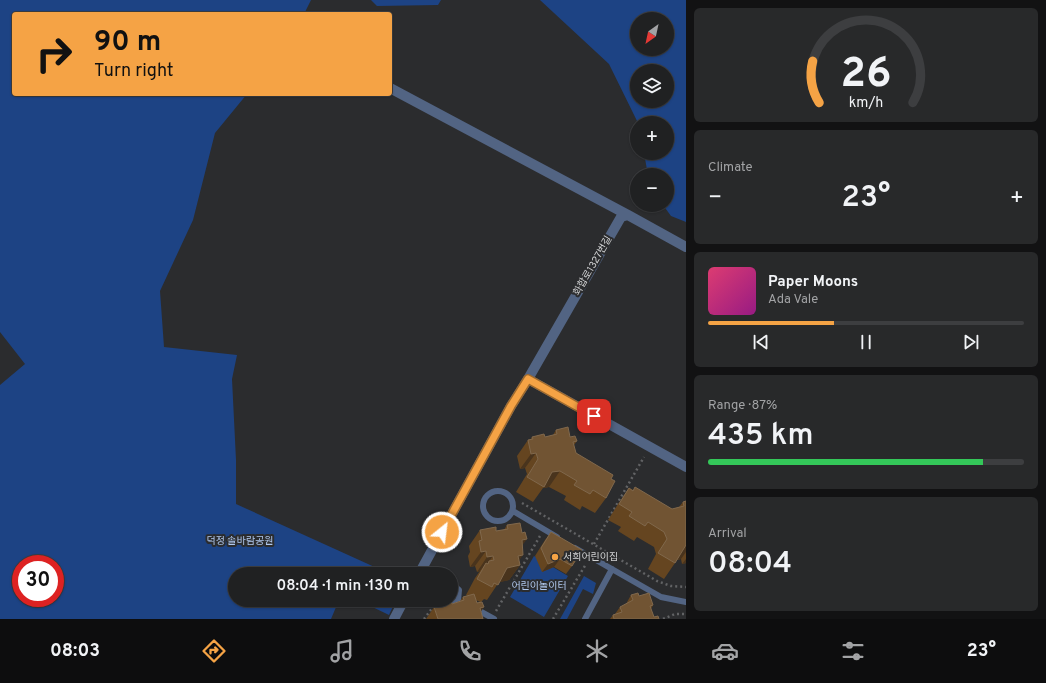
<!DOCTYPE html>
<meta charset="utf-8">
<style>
:root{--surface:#202122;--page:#28292a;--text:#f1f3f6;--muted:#a2a3a5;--line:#3d3e40;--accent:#f5a345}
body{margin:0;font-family:Overpass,"Noto Sans KR",sans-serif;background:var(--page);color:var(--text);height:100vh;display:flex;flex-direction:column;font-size:15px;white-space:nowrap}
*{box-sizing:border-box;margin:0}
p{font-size:13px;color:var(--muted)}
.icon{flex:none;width:22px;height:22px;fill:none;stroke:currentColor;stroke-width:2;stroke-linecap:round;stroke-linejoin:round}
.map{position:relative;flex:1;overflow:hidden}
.panel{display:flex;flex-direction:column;gap:8px;padding:8px;background:#121213;width:360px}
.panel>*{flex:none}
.guide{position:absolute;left:12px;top:12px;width:380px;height:84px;border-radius:4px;box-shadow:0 1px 3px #0004,0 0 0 1px var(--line);background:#f5a345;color:#111;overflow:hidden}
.needle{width:26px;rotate:213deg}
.fabs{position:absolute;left:630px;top:12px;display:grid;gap:8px}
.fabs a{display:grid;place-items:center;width:44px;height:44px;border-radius:50%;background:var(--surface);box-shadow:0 1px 3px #0004,0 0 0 1px var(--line);font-size:20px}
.speed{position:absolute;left:12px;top:555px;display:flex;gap:8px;font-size:20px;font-weight:700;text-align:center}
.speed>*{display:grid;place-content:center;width:52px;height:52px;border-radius:50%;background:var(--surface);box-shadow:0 1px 3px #0004,0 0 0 1px var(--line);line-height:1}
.speed .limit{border:6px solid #d22;background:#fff;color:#111}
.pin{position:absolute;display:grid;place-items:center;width:34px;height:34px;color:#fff;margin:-17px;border-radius:8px;box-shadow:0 2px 6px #0006}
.me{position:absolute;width:44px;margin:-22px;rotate:29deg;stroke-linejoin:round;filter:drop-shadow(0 0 3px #0008)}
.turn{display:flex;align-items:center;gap:14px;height:84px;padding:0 16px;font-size:18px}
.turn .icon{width:52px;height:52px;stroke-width:2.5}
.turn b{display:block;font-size:28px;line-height:34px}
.big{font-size:30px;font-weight:600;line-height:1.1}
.panel .widget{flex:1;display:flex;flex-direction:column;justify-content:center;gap:6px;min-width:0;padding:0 14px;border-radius:6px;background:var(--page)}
.panel .dial{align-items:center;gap:0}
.dial svg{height:104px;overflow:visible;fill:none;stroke:var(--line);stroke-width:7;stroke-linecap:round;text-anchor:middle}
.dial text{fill:var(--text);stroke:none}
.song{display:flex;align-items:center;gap:12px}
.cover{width:48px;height:48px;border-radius:6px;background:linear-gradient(135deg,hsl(340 70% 55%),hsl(310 70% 35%))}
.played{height:4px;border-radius:2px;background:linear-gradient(90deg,var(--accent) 40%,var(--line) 40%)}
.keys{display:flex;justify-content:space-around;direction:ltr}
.heat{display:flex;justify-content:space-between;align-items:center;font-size:22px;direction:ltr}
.charge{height:6px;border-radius:3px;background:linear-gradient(90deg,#34c759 87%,var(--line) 0)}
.trip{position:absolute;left:228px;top:567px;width:230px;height:40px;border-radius:20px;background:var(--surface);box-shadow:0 1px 3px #0004,0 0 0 1px var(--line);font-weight:600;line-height:40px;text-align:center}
.dock{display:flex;height:64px;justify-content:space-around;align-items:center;background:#0d0d0e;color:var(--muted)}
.dock .icon{width:28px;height:28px}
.dock .on{color:var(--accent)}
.dock b{font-size:18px;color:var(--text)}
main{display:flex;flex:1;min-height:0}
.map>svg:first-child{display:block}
.green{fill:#1d4384;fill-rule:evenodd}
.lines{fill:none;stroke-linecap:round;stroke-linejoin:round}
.path{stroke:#626365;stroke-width:2.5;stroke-dasharray:2 3;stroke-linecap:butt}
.service{stroke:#526483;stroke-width:6}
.minor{stroke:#526483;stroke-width:10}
.wall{fill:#654520;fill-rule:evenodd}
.shaded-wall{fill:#49341d}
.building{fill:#715433;stroke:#80684c}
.route-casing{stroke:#9f6a2d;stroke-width:10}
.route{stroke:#f5a345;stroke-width:7}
.poi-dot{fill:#f5a345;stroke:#2b2c2e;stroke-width:1.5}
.labels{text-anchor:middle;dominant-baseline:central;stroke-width:4;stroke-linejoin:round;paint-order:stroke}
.street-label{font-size:10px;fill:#d2d3d4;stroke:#2b2c2e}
.park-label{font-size:10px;fill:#b0c8ee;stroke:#2b2c2e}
.poi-label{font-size:10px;fill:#d2d3d4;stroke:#2b2c2e;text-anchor:start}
</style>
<main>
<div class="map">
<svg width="686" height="619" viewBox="0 0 686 619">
<rect width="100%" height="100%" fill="#2b2c2e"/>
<path class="green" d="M0,0H311L304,14H14V94H247L215,133L193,220L160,291L164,347L237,355L232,379L236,460V504L390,574H235V600H339L331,619H0V385L25,364L0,332ZM21,564H55V598H21Z
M371,0H441L438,5L377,6Z
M540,0H686V222L671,216L663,205H667V175H648L644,153H667V123H638L609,64ZM637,19H667V49H637ZM637,71H667V101H637Z
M534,556L568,576L544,617L510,597Z
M584,576L596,583L593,594L583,589L567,619H560Z
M358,600H396L389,615Z"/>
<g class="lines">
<path class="path" d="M522,503L657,581L671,586L686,587
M594,544L644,457
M496,611L540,536
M424,619L433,607
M553,619L586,564
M663,619L675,614H686"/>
<path class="service" d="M483 506a15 15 0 1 1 30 0a15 15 0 1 1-30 0Z
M513,511L557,537
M575,548L661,597L686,602
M439,600L448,605L458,601L459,590L451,583
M474,608L494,619
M585,619L612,569"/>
<path class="minor" d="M390,88L628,215
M528,379L686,467
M419,574L511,406L528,379L621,217L628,215L686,247
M394,619L404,600"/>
</g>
<path class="wall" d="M556,430L570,437L577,441L574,445L576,453L611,479L606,498L595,513L582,506L580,510L564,500L566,496L549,487L543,488L533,502L516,492L527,474L525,468L520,469L517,456L528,440H530L532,437H545L553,435Z
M629,488L672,509L679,507L683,502L686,501V563L682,564L681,559L677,560L664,579L648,569L656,554L654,547L637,537L634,541L618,531L621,527L608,520L618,504Z
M507,525L523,545L519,560L520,565L509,580L499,582L487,600L484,599L481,602V612L483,619H426L434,607L437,606L439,603L452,604L460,601L463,597L468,595H466L475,578L480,571L477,572L475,566L470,567L468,556L470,552L469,546L480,530L496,531L504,530ZM476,600L480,602L477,603Z
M551,532L572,566L566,574L554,567L542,572L535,556L545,540Z
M631,595L639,596L653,605L651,609L654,617L659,619H610L613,615L615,614L620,607L626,604Z"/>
<path class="shaded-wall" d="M536,453L525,468L520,469L531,454Z
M560,471L549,487L543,488L552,472Z
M527,539L516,554L522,540Z
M686,545V552L681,559L675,560Z
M486,551L475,566L470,567L481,552Z
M523,555L515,566L520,565L509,580L497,583L507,568L518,556Z
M493,556L482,571L486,563L480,571L477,572L487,557Z
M560,559L554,567L542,572L548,564Z
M686,559V563L682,564Z
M484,607L476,619L480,608Z"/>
<path class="building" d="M568,427L570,437L575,436L577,441L573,442L576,453L613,475L611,479L615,481L606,498L593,490L590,494L574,485L577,481L560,471L552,472L544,487L527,477L538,459L536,453L531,454L528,440L533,439L532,437L544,434L545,437L557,434L556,430Z
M635,487L672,509L684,506L683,502L686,501V545L675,563L658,553L667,539L664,532L648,522L645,526L629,516L632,512L619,504L629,488L633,491Z
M520,523L522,533L525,532L527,539L522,540L523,555L518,556L520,565L507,568L498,585L494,583L492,587L477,579L486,563L488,564L489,561L494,560L493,556L487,557L486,551L481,552L479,541L482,540L480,530L496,527V531L508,529L507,525Z
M551,532L582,550L572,566L560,559L548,564L541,548Z
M638,593L639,596L649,593L653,605L650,606L654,617L658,616L659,619H614L613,615L622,612L620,607L633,600L631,595Z
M474,594L477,603L482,602L484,607L480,608L483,619H438L434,607L439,605V603L451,600L452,604L464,600L463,597Z"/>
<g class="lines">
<defs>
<path id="route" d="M442,532L511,406L528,379L594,416"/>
</defs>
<use href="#route" class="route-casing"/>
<use href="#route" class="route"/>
</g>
<circle class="poi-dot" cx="555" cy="557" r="4"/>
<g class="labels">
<g class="street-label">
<text transform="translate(593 266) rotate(-60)">화합로1327번길</text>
</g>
<g class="park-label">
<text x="240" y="541">덕정 솔바람공원</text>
<text x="539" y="586">어린이놀이터</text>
</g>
<g class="poi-label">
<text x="563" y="557">서희어린이집</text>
</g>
</g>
</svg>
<div class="fabs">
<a><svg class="needle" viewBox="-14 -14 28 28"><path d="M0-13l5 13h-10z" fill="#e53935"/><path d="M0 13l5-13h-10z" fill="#a2a3a5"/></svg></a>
<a><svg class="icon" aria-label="layers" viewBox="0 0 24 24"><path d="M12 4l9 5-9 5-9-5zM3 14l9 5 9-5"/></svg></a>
<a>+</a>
<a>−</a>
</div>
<div class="speed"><div class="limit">30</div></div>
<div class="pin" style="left:594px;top:416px;background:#d93025"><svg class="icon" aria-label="arrive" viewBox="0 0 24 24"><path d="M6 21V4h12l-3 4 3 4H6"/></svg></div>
<svg class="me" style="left:442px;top:532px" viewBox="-20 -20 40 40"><circle r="17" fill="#f5a345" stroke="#fff" stroke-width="3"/><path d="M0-11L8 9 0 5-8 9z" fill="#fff"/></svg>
<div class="trip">08:04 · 1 min · 130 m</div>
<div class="guide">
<div class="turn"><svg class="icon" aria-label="right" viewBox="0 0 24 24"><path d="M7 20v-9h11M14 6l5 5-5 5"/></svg><div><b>90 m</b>Turn right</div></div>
</div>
</div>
<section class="panel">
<div class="widget dial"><svg viewBox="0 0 100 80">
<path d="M14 69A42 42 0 1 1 86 69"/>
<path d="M14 69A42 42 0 0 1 9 37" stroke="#f5a345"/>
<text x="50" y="56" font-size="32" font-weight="700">26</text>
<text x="50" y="72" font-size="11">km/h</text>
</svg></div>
<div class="widget"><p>Climate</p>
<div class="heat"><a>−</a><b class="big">23°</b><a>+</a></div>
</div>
<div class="widget">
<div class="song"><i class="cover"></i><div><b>Paper Moons</b><p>Ada Vale</p></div></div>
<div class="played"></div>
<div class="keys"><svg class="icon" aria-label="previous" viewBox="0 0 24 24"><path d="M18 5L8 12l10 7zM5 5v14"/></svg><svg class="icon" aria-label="pause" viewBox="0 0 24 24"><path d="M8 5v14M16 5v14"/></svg><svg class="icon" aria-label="next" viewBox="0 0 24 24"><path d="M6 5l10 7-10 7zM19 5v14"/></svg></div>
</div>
<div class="widget"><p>Range · 87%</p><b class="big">435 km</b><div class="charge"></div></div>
<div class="widget"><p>Arrival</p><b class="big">08:04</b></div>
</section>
</main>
<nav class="dock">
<b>08:03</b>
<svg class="icon on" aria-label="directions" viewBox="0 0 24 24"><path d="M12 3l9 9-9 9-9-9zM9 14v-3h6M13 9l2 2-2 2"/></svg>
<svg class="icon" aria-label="music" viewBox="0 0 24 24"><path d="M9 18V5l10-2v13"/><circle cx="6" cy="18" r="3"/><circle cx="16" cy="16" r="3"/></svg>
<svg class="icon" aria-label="phone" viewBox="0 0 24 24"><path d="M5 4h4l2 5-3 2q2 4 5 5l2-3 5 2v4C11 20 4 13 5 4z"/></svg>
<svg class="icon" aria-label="climate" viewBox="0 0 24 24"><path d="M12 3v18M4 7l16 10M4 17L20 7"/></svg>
<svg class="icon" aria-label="car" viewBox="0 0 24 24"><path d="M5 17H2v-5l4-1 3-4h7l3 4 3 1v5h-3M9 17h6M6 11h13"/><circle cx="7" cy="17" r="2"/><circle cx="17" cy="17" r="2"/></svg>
<svg class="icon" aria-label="filters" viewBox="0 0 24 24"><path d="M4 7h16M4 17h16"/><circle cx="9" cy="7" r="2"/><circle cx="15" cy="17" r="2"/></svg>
<b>23°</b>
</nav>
